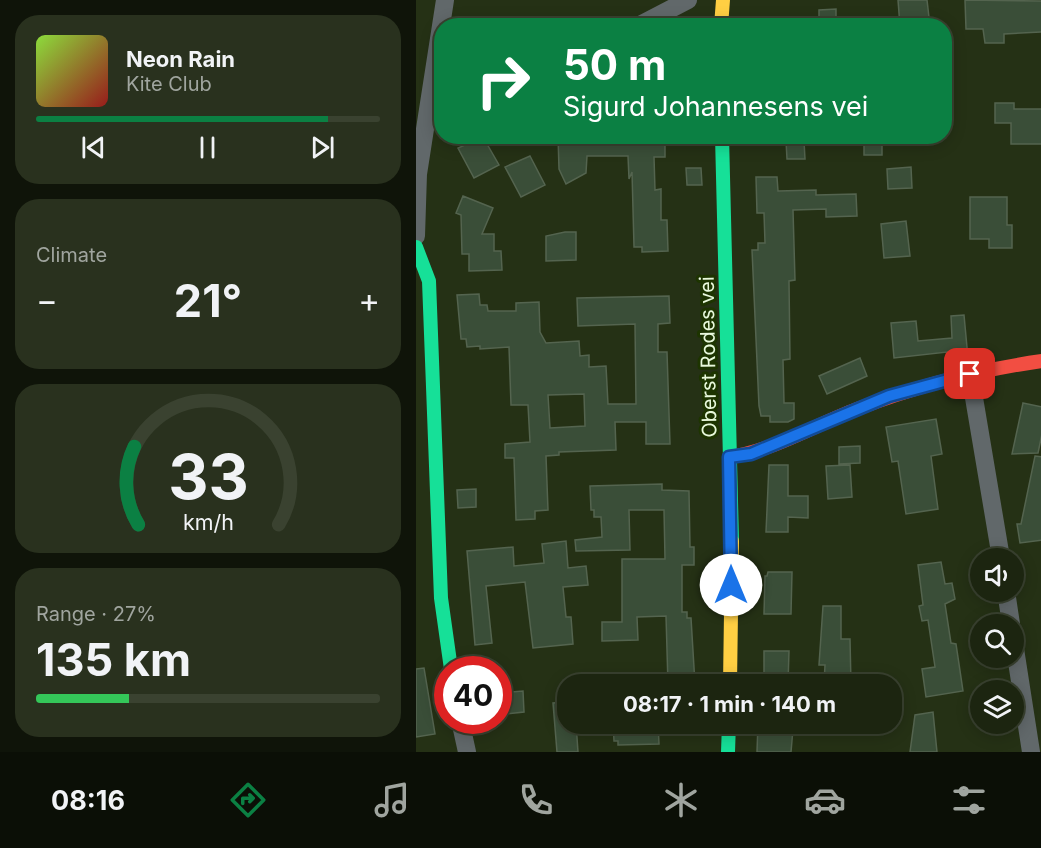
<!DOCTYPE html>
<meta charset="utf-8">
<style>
:root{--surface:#1c2510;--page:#29311e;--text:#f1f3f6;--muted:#a0a59f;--line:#3a4230;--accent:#0b8043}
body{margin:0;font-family:Inter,sans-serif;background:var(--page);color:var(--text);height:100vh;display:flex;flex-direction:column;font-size:22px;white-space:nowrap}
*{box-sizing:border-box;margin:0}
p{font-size:20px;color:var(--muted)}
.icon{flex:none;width:33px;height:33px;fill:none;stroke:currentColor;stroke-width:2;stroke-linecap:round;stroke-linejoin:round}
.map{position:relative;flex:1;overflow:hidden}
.details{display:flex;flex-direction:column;gap:15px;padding:15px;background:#0f1409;width:416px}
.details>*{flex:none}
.guide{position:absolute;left:18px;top:18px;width:518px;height:126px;border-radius:24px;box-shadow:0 3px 15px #0003,0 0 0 2px var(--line);background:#0b8043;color:#fff;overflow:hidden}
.fabs{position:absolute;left:554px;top:548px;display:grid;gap:12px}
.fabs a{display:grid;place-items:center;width:54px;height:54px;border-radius:50%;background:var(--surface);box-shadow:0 3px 15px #0003,0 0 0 2px var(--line);font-size:30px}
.speed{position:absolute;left:18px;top:656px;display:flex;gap:12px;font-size:30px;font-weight:700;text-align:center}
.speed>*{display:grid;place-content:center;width:78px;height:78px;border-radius:50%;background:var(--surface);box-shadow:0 3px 15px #0003,0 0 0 2px var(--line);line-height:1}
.speed .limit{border:9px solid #d22;background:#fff;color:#111}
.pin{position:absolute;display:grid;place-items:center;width:51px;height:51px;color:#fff;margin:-26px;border-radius:12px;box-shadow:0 3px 9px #0006}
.me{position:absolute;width:66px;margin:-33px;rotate:0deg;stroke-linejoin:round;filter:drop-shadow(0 0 4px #0008)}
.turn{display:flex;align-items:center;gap:21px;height:126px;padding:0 30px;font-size:27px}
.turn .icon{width:78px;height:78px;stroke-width:2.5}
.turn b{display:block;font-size:42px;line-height:51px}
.big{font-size:45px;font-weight:700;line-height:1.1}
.details .card{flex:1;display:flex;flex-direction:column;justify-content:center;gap:9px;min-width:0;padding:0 21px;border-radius:24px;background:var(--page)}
.details .dial{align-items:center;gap:0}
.dial svg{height:156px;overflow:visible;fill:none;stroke:var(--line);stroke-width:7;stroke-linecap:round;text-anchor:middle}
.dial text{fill:var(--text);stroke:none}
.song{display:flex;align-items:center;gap:18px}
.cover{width:72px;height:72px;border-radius:9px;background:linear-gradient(135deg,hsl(90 70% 55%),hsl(0 70% 35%))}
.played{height:6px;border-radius:3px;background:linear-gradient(90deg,var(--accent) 85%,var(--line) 85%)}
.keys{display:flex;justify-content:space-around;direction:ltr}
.heat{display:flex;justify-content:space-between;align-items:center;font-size:33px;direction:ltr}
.charge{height:9px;border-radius:4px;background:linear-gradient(90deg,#34c759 27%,var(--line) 0)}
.trip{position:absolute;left:141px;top:674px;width:345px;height:60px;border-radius:24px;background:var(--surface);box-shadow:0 3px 15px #0003,0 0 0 2px var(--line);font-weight:700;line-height:60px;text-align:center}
.tabs{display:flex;height:96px;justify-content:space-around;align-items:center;background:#0b0f06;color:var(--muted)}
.tabs .icon{width:42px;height:42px}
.tabs .on{color:var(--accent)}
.tabs b{font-size:27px;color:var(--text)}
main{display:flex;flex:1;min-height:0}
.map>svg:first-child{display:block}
.building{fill:#3a4e38;stroke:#54644f;stroke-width:1.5;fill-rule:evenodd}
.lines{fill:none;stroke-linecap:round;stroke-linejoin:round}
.street{stroke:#61686a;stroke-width:18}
.fast{stroke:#16e098;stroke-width:14}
.slow{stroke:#ffcf43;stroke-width:14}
.jam{stroke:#f24e42;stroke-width:14}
.route-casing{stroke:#114b97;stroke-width:15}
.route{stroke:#1a73e8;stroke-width:10}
.labels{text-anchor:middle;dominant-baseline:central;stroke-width:6;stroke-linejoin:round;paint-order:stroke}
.street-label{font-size:20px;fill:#e9f9dc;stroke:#1d3400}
</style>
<main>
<section class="details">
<div class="card">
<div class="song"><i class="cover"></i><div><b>Neon Rain</b><p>Kite Club</p></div></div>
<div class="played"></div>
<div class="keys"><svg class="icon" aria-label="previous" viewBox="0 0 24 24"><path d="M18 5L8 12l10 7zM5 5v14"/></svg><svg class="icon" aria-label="pause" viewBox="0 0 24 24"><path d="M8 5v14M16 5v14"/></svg><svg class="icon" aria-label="next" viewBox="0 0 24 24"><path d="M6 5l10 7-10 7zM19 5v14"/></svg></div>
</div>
<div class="card"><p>Climate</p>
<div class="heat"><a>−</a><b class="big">21°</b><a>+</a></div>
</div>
<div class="card dial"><svg viewBox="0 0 100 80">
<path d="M14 69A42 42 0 1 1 86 69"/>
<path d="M14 69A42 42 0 0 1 12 29" stroke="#0b8043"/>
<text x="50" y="56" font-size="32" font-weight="700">33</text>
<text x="50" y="72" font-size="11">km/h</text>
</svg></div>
<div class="card"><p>Range · 27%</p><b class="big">135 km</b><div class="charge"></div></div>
</section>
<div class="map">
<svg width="626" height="752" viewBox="0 0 626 752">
<rect width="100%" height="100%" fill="#253115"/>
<path class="building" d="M482,0H511L514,26H484Z
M549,0L626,1V32L588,34V43H569L567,29H550Z
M420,9V26H403V10Z
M579,103H598V109H626V144H595V123H579Z
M142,136L212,140V137H249V157H238L239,190L245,189V220H251L252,251L226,252V247H218L216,172L213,179L212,156H171L170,173L150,184L143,169Z
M448,136H466V155H448Z
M67,137L83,165L58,178L42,148Z
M370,141H388L389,159H371Z
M114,156L129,185L105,197L89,167Z
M495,167L496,188L472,189L471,169Z
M270,168H285L286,185H271Z
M340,177H361L362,191L400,190V195L440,194L441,216L410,217V209L377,210L379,280L373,281L374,359L367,360L368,403H378V419L372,422H354V416H345L343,406L336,250H342V243H349L348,213H341Z
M47,196L77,208L66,234H78V251H85L86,270L53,271V254H46L45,215L40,213Z
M554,197H591V225H596V248H573V239H554Z
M490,221L494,256L468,258L465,224Z
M149,232H160V260L130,261V236Z
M63,294L64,305H71L72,311H100V303L123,302L124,332L130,343L163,341L164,356L173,355V367L190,366L192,404H220L219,324L162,326L161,298L253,296L254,323L242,324V352H251L254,444H230V422H199L200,450L143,452V455L130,456L132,510L119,511V519L100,520L98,458H89V444L114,442L112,405H95L93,347L64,349V346L51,347L50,339H45L41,295ZM168,394L169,426L134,428L132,395Z
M548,315L552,358L531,360V352L478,358L475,323L500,321L502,341L536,338L535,316Z
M444,358L451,376L411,394L403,376Z
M607,403L626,407V434L622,453L596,454Z
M520,419L526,454L515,456L522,509L490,514L482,461L476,462L470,427Z
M444,446V463L423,464V447Z
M619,456L626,457V540L604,543L601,524H605Z
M353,465H372V496H392V518L372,517V532H350Z
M434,465L436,497L412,499L410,466Z
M246,484V490L273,491L274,547H278V565H266V612H271V618H275L279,684H252L250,616L221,617L222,640L186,641V622H206V559H249L248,510H213L214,550L160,551L159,540L186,537L185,517H178V510H175L174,486Z
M60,489V507L42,508L41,490Z
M150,541L152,568L170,566L172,585L147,587L150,617H155L157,644L117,648L109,582L70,586L76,643L59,645L51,551L97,547L98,566L128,563L126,544Z
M525,562L529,584L536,583L539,599L529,604L535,643L540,644L547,691L510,697L506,669L519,667L512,620L506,621L503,606L507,605L502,565Z
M352,572H376L375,614H348L349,576H351Z
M407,606H425V639H434L435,684H408L409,665H403Z
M348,651H373L372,684H348Z
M8,668L19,734L0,737V669Z
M107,691L108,712L82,715V693Z
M152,702V723H160L162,752H141L137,703Z
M517,712L521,752H494L499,715Z
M197,723H242L243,744L202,745V741H198Z
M342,723H370V729H377L375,752H341Z"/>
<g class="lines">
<path class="street" d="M222,26L272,0
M0,236L2,174L29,0
M554,374L585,558
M590,591L595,624
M597,636L615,752
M44,720L51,752"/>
<path class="fast" d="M306,136L316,541
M0,247L13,281L25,598L35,669
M312,752L313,723"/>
<path class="slow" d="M305,26L307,0
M314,684L316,541"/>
<path class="jam" d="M313,457C357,451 399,425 441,409C501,386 562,370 626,361"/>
</g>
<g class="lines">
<defs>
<path id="route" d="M315,585L313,457L335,454L473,396L554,374"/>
</defs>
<use href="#route" class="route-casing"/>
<use href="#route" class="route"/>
</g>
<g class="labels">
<g class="street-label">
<text transform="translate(292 357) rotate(-91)">Oberst Rodes vei</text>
</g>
</g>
</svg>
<div class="fabs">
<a><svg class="icon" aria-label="sound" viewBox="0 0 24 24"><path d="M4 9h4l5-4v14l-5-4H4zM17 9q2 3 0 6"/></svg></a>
<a><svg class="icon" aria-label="search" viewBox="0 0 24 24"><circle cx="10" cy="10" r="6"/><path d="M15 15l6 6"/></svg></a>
<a><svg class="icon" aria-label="layers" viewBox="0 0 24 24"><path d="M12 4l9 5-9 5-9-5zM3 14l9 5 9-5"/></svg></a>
</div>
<div class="speed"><div class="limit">40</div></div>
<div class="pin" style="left:554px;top:374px;background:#d93025"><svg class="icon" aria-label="arrive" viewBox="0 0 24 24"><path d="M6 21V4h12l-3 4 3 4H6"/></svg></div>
<svg class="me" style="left:315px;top:585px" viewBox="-20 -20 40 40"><circle r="19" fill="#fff"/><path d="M0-13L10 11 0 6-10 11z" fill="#1a73e8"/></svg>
<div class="trip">08:17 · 1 min · 140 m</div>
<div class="guide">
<div class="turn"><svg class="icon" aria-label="right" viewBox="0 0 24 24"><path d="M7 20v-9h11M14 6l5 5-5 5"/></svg><div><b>50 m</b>Sigurd Johannesens vei</div></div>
</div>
</div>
</main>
<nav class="tabs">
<b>08:16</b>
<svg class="icon on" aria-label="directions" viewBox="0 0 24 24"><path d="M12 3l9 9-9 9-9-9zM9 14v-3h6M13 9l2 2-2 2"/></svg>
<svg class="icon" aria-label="music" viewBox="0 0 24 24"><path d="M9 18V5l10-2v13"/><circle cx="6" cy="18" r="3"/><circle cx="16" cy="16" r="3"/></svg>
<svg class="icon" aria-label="phone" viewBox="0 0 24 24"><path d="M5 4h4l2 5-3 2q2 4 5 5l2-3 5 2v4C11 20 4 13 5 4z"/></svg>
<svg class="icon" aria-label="climate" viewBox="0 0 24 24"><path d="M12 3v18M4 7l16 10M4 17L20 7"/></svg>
<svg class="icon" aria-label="car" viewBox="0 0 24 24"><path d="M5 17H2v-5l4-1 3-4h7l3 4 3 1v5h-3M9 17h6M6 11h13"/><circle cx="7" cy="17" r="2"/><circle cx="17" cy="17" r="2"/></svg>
<svg class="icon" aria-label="filters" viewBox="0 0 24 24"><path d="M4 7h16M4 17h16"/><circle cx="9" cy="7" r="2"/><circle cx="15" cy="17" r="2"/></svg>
</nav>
